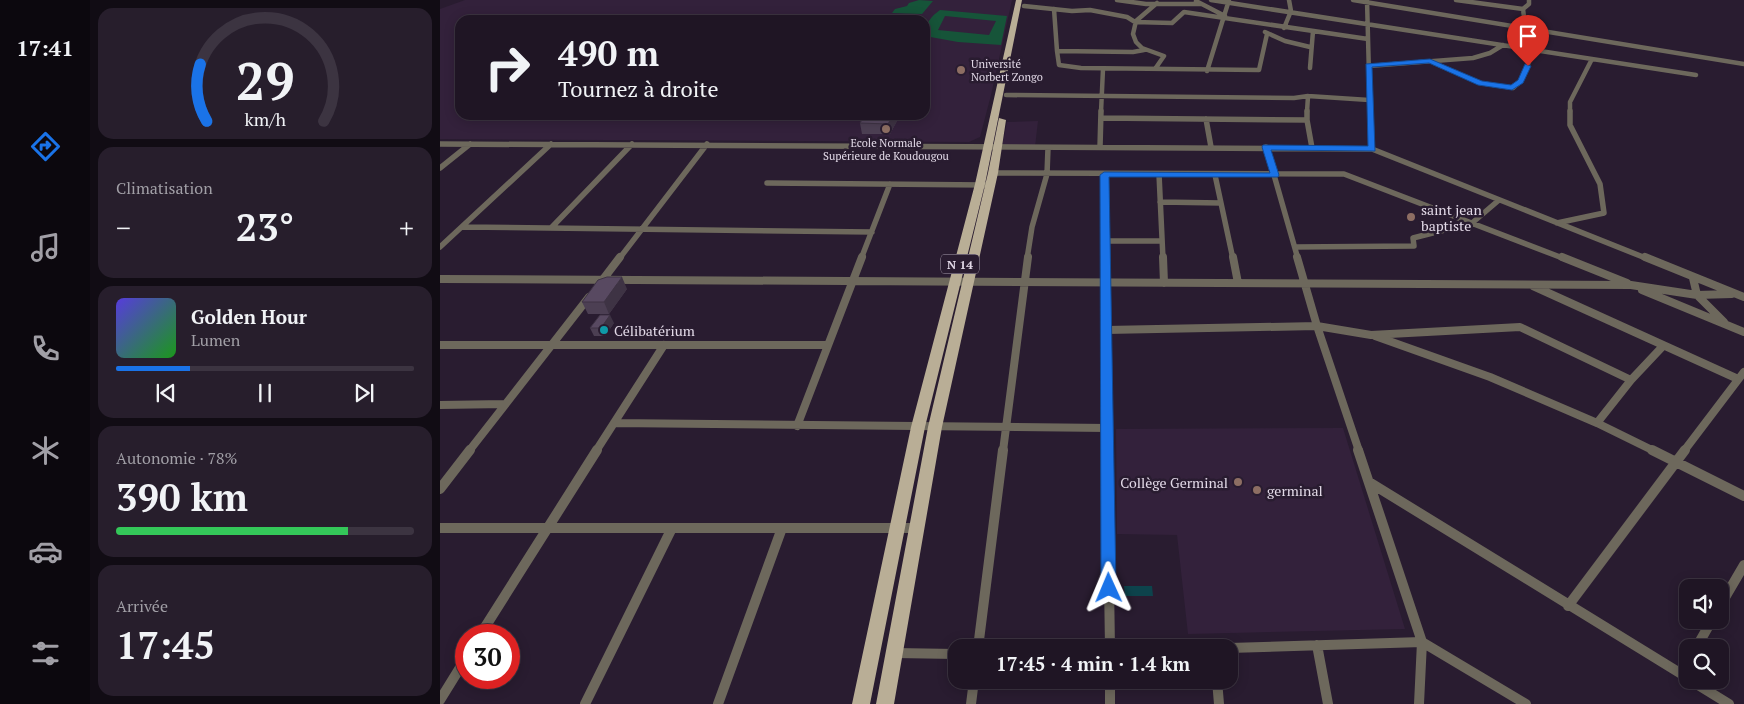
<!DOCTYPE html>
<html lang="fr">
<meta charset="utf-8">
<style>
:root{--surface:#1f1524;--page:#271e2c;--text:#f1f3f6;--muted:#a19fa6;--line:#3c3441;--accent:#1a73e8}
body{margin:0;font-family:"PT Serif",serif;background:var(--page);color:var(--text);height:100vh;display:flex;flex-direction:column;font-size:19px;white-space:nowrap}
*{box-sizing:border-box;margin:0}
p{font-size:16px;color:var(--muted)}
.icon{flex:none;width:28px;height:28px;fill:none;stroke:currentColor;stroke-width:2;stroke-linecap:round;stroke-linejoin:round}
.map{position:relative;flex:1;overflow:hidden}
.panel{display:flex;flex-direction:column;gap:8px;padding:8px;background:#110c14;width:350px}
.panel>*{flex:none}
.top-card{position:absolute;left:15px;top:15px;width:475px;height:105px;border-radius:15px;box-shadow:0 2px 12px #0003,0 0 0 1px var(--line);background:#1f1524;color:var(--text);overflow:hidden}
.controls{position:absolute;left:1239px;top:579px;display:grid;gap:10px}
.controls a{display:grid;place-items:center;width:50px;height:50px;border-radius:10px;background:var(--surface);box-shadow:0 2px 12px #0003,0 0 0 1px var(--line);font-size:25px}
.speed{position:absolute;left:15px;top:624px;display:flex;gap:10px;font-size:25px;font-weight:700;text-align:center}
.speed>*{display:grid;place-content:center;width:65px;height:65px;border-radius:50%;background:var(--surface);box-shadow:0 2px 12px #0003,0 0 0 1px var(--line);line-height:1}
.speed .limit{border:8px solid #d22;background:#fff;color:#111}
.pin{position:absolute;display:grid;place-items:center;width:42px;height:42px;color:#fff;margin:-51px -21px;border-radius:50% 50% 50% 0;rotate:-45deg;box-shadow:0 0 5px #0007}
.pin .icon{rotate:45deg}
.me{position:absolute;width:55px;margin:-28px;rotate:359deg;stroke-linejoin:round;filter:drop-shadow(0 0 4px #0008)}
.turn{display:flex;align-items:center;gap:18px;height:105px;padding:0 20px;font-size:22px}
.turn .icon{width:65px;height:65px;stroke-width:2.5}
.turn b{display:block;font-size:35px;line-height:42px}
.big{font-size:38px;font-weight:800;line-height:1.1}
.panel .card{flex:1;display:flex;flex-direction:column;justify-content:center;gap:8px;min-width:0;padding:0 18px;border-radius:15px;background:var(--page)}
.panel .dial{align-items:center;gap:0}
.dial svg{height:130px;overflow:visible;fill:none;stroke:var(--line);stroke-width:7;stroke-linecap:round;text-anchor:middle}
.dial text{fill:var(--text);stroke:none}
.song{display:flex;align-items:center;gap:15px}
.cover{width:60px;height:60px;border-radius:8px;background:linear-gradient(135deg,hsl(250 70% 55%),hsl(120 70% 35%))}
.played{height:5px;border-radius:2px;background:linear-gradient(90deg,var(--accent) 25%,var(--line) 25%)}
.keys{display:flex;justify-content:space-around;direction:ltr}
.heat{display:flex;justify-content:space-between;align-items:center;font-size:28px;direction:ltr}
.charge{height:8px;border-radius:4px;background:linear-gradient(90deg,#34c759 78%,var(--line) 0)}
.trip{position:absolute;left:508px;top:639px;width:290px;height:50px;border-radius:15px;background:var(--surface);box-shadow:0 2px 12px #0003,0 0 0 1px var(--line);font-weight:800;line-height:50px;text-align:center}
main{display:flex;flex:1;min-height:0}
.tabs{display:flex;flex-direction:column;width:90px;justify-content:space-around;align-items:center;background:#0c080e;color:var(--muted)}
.tabs .icon{width:35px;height:35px}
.tabs .current{color:var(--accent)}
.tabs b{font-size:22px;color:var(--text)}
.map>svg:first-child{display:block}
.built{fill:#33213b;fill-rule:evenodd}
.green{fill:#165439;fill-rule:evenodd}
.water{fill:#0d434c}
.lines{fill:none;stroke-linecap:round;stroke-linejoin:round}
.street-far3{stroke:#6d685c;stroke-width:4.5}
.street-far2{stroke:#6d685c;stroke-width:5.5}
.street-far1{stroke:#6d685c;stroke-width:8}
.street{stroke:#6d685c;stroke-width:10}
.primary{fill:#b9ae96;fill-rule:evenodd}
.wall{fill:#4c3f53}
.shaded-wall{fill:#3e3344}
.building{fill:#584961;stroke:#3e3344}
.route{fill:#1a73e8;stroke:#114b97}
.education-dot{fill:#8d6e63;stroke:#291c30;stroke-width:2}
.culture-dot{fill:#0f9aa8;stroke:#291c30;stroke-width:2}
.labels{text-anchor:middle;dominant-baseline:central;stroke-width:5;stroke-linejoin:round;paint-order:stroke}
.far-poi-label{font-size:11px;fill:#e2d9e7;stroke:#291c30;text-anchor:start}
.shield{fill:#291c30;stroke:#aaa0b0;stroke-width:1}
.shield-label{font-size:12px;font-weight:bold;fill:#e2d9e7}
.poi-label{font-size:14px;fill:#e2d9e7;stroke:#291c30;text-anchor:start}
</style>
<main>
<nav class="tabs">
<b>17:41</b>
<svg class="icon current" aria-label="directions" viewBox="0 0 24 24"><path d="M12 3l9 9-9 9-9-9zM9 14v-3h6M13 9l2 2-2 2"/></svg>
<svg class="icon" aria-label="music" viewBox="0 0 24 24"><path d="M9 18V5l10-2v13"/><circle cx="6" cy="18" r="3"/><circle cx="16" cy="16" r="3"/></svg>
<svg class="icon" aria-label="phone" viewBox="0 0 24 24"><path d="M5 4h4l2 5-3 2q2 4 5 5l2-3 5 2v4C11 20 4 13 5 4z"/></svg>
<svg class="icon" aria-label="climate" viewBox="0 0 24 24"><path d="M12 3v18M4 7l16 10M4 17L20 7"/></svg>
<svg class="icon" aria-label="car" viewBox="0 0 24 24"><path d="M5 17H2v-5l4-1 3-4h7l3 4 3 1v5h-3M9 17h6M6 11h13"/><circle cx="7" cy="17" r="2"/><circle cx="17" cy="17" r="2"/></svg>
<svg class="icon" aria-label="filters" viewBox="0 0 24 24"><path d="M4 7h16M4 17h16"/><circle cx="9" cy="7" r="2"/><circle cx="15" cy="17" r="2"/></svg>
</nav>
<section class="panel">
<div class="card dial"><svg viewBox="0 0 100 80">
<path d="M14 69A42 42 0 1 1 86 69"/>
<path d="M14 69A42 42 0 0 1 10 34" stroke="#1a73e8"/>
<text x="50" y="56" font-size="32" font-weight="700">29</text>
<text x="50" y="72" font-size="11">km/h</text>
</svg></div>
<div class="card"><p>Climatisation</p>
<div class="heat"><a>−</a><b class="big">23°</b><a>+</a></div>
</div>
<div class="card">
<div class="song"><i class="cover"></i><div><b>Golden Hour</b><p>Lumen</p></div></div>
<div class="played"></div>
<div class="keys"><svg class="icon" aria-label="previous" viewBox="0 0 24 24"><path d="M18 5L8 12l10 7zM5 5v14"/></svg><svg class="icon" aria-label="pause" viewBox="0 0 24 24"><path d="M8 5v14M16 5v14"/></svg><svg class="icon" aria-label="next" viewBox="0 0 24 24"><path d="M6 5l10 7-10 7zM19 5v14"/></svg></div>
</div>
<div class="card"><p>Autonomie · 78%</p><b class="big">390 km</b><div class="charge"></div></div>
<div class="card"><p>Arrivée</p><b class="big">17:45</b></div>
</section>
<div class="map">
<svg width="1304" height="704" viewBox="0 0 1304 704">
<rect width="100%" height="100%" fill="#291c30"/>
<path class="built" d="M25,0H572L551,95L540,137L529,142L0,139V9ZM20,20H485V115H20Z
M598,121L595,147L562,146L567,122Z
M903,428L965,629L748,634L737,535L677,534L676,429Z"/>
<path class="green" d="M479,0L493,1L482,14L452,13L455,9L467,6L469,3Z
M500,10L567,16L561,45L518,42L485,36C485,24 490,17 500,10ZM505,16L556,21L549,35L498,30Z"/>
<path class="water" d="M684,586H712L713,596H685Z"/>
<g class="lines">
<path class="street-far3" d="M677,0L706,4H760
M771,0L1256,75
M913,0L1304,64
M927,0L930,112
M1016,0L1083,9
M1089,0V4L1083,9L1084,17L1093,28
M756,1L785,16
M584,6L632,11L650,10L687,17L695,22L732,23L744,12L928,39
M614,9L617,51L693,52L704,50
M844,28L851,11L849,0
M825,32L845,41L870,47
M617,51L619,65L641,68L819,70L827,34
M994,63L1040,83L1073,88L1081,81L1094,50
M929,66L1033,58L1050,53L1063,45
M870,68L873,31
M715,69L724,56L702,48L696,42L693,34L696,21L717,3
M767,71L789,0
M566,95L854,98L868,96L867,112
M868,96L929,100
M661,112L663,69
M1130,112V102L1152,59"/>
<path class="street-far2" d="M867,111V120L872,148
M930,111L932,149
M661,118L867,120
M766,119L771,147
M0,144L932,149L1208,259
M660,147L661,111
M826,147L858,259
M0,168L30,144
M553,173L904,174L1125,259
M719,174L723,259
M664,175L665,259
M775,175L793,259
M327,183L545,185
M720,202L781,203
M1117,223L1164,213L1160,184L1130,125V111
M22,227L432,232
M112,227L192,144
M665,241H721
M0,247L111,144
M855,247L974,246L973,238L1032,223L1059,200
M179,259L267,144
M421,259L450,184
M587,259L592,227L607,174L608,148"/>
<path class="street-far1" d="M665,257L668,451
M723,257L724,283
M793,257L798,283
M857,257L877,326L919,451
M1122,257L1187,283
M1205,257L1304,297
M1253,278L1257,295L1284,322
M0,279L1191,285L1257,295L1292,294
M161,282L180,257
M1093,286L1298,379
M1202,290L1304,332
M666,330L877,326L931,335L1080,327L1191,380
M935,336L1050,377L1157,423L1214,451
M0,345H388
M0,405L65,404
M174,423L667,428
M1157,423L1191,380L1223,346
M357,426L422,257
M29,451L149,297
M156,451L224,345
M563,451L588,257
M1244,451L1304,372"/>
<path class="street" d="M667,450L670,648
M918,450L982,642L979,704
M1212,450L1304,496
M929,482L1248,678
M0,489L30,450
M0,528H477
M1128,606L1245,450
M1280,606L1304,565
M40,635L157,450
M877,645L888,704
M538,648L563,450
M789,648L982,642L1086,704
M1256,648L1272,620
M455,653L516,654
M1241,674L1248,662
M670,680V704
M777,680L779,704
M1250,680L1289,704
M0,700L26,658
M145,704L232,528
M278,704L342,528
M531,704L534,680"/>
<path class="primary" d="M576,0H582L545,184L485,427L430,704H412L471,427L535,184Z
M559,118L566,120L558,173L502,427L454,704H436L488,427L548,173Z"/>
</g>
<path class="wall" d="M425,115H456L457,121L450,134H422L420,123Z
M187,289L169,314H148L142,302Z
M174,323L165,336H154L150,328Z"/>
<path class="shaded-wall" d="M453,115H456L457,121L450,134L448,124Z
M182,277L187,289L169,314L164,302Z
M170,315L174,323L165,336L161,328Z"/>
<path class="building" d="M425,115H453L448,124L420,123Z
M167,277H182L164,302H142L158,280Z
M160,315H170L161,328H150Z"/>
<path class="route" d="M990,59L1042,81L1071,85L1078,80L1085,64L1091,66L1083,83L1072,90L1038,85L989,63L932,67L935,151L831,150L839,175L838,177H669L676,588L674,592L669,594L664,592L661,588L660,175L664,172L830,173L822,147L823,145L928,146L926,64Z"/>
<g class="education-dot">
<circle cx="521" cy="70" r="5"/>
<circle cx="446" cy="129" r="5"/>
<circle cx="971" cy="217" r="5"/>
<circle cx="798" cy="482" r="5"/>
<circle cx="817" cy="490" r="5"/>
</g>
<circle class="culture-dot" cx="164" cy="330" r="5"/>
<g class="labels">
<g class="far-poi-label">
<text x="531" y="64">Université<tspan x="531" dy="13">Norbert Zongo</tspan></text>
<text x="446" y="143" text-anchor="middle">Ecole Normale<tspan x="446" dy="13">Supérieure de Koudougou</tspan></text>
</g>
<rect class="shield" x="501" y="254.5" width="38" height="19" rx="4"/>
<g class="shield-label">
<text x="520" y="264">N 14</text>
</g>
<g class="poi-label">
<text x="981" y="209">saint jean<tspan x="981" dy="16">baptiste</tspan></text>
<text x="174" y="330">Célibatérium</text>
<text x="788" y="482" text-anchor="end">Collège Germinal</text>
<text x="827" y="490">germinal</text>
</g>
</g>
</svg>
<div class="controls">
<a><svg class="icon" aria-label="sound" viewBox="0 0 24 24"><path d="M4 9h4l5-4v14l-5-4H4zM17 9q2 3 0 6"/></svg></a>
<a><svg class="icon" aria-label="search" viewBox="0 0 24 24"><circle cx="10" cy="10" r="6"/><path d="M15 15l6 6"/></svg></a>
</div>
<div class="speed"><div class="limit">30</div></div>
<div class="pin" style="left:1088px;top:66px;background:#d93025"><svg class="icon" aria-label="arrive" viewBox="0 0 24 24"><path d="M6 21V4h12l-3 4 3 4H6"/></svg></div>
<svg class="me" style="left:669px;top:588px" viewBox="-20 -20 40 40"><path d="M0-17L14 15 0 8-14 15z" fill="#1a73e8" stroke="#fff" stroke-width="4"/></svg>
<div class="trip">17:45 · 4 min · 1.4 km</div>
<div class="top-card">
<div class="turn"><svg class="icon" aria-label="right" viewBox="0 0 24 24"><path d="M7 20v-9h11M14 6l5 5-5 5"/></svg><div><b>490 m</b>Tournez à droite</div></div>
</div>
</div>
</main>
